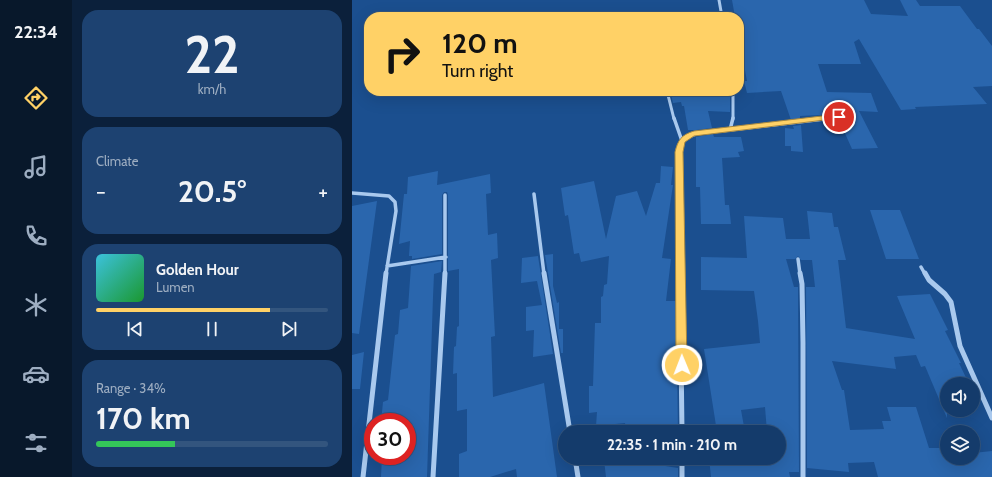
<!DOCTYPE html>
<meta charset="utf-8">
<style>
:root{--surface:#143b6b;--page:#1d4271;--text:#f1f3f6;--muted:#9dadc1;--line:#33557e;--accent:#ffd166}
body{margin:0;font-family:Cabin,sans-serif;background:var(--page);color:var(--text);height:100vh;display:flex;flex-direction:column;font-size:15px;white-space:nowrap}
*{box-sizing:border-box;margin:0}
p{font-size:13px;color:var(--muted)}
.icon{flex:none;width:22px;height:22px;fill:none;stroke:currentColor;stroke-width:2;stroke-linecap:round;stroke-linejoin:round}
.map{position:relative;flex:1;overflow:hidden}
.sheet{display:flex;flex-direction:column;gap:10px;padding:10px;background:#0b203b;width:280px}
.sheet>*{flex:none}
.hud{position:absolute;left:12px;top:12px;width:380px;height:84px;border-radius:16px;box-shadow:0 4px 16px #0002,0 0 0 1px var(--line);background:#ffd166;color:#111;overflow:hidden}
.buttons{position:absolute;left:588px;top:377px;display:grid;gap:8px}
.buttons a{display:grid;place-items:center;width:40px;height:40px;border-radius:50%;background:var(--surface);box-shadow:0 4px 16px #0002,0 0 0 1px var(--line);font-size:20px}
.speed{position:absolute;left:12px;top:413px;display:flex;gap:8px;font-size:20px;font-weight:700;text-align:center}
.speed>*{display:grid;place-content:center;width:52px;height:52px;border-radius:50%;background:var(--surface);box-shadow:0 4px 16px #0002,0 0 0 1px var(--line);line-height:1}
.speed .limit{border:6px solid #d22;background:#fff;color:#111}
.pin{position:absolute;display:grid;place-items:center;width:34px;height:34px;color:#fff;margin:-17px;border:2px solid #fff;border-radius:50%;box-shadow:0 1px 4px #0007}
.me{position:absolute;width:44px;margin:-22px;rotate:359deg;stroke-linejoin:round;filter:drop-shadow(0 0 3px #0008)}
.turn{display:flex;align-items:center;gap:14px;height:84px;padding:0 12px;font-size:18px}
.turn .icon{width:52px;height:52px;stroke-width:2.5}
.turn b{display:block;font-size:28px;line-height:34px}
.big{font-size:30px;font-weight:800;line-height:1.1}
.sheet .card{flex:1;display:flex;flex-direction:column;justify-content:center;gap:6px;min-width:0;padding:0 14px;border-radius:16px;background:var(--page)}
.sheet .dial{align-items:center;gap:0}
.dial b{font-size:52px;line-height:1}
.song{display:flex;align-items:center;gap:12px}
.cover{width:48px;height:48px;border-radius:6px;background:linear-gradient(135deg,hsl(190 70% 55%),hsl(130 70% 35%))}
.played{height:4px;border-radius:2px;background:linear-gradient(90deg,var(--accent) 75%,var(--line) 75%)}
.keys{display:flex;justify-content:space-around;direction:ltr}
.heat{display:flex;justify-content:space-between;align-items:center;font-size:22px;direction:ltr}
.charge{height:6px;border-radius:3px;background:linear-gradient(90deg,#34c759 34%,var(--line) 0)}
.trip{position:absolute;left:206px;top:425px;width:228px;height:40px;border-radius:20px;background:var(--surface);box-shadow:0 4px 16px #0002,0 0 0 1px var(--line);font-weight:800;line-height:40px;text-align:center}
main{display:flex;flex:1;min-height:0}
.tabs{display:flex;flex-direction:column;width:72px;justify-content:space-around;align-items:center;background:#08182b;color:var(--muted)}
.tabs .icon{width:28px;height:28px}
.tabs .selected{color:var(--accent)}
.tabs b{font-size:18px;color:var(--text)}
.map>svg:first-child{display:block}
.building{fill:#2a66ad}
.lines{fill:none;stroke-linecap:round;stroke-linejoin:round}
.minor-far2{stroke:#a9c9ee;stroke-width:3}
.minor-far1{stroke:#a9c9ee;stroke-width:3.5}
.minor{stroke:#a9c9ee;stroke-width:5}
.route{fill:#ffd166;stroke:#a68842}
</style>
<main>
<nav class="tabs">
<b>22:34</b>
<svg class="icon selected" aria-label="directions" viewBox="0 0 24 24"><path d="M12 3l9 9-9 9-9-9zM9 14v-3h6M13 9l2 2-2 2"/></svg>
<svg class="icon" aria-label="music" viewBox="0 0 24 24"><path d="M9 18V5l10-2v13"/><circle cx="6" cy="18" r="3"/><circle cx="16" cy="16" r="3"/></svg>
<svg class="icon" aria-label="phone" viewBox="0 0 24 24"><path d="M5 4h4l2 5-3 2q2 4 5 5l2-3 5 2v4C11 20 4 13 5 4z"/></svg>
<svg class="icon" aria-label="climate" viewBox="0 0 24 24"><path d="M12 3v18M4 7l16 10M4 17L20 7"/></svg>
<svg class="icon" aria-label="car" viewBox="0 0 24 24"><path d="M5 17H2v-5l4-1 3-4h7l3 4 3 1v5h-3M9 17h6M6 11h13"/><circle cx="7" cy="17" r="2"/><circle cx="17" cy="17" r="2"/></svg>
<svg class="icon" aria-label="filters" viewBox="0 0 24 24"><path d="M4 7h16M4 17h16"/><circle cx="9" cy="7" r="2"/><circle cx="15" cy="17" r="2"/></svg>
</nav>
<section class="sheet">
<div class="card dial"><b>22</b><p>km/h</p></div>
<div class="card"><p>Climate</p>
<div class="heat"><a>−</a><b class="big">20.5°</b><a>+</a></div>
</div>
<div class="card">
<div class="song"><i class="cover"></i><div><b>Golden Hour</b><p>Lumen</p></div></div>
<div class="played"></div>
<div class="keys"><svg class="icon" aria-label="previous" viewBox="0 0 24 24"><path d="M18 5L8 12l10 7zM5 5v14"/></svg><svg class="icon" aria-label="pause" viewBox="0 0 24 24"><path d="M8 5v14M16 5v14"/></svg><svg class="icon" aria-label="next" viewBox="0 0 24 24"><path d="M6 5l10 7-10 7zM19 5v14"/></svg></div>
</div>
<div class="card"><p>Range · 34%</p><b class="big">170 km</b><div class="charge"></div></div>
</section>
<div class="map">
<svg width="640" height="477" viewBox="0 0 640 477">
<rect width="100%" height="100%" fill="#1b4f8f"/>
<path class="building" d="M380,0H512L519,14L556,16L548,0H564L568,6H608L625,29H627L640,46V86L621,87L635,104L563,107L564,109L549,110L507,39L502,42L509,64H466L475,92L519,93L526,112L507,111L526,148L500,149L487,120L490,118L488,114L448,116V119L439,120L429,91L395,93L392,81H395L387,39V17H383Z
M318,91H378V112L356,111L360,128L344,130H336L332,106H330L329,102L321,103Z
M449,125L451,152L439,151V146H433V128L442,129L441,126Z
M361,134L362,137H389L392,151L386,152L388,157L370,158L373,205H377L379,224H349L348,187H344V137Z
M309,166L321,167L319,185H321L310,258L319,259L314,301H324L326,432H274L273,423L244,426L245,412L237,413V386H241L243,323H249V297L251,296L252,285L255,284L257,256L229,262L227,253L222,254L216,215L213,216L209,188L242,181L254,239L264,196L285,191L294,216L304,183H308Z
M86,171L85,185L138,174L139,193L134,194L136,235L145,233L146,258L139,260L143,336L139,337L141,397L192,383L205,477H165L164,469L138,477H107V454L115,451V409L105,411V373L101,374L102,347L104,346L105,327L107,326V269L96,271V195L95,192H92L90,195V254L60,259V256H57L58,241L47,244L52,194H55L56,177Z
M25,201L7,334L0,333V206Z
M518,210H548L567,259H534Z
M455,211L480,213L482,227H486L494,260H486L494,328L563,339L545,296L578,294L596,330L593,331L609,363H607L617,384H595V418L573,366L569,367L564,355L542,357L544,369L480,361L490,390H492L498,430L532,429L530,421H539L535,407H564L577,448H590L593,458H621V453L640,451V477H526L522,462L496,463L497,472L455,468L454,287H463L460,260H449L446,256L443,259H434L442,287H446L447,472H437L438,477H359L357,458H427V432H415L413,407L389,410L393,432H365L352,349L408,343L406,321L402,291L349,290V257L395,258L392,216L431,218L434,239H458Z
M201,254V286L205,303L207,302V329H211V353H209L193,255Z
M186,256L201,354L181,357L182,330L174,331V307L190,305L185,281L169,283L170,258Z
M90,261L89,272L82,274L81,297L75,477H29L30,456H55V422H29L31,402L36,400L43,335L46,334L48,310L56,308L59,266Z
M12,352L8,389H0V355Z
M252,460L286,465L294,463L326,468V477H254Z"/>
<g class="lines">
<path class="minor-far2" d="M367,0L370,17
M315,91L322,119
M381,119V91
M473,119L487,117"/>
<path class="minor-far1" d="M322,118L330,141
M378,130L481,118
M0,193L37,196L43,202L44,211L34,274
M182,194L192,274
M93,195V274
M446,259L448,274
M35,266L94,257
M569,267L573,274
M328,274L327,146C339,129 360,132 378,130L381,118"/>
<path class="minor" d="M192,273L218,432
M328,273L330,432
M448,273L450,284L451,343V477
M573,273L577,280L593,294L599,302L608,346L640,418
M223,458L226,477
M330,458V477
M11,477L34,273
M81,477L93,273"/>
</g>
<path class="route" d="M487,114L491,117L489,118L342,136L333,142L331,152L335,365L333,369L330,371L326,369L324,365L323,152C326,140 329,135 342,131Z"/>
</svg>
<div class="buttons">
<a><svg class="icon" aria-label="sound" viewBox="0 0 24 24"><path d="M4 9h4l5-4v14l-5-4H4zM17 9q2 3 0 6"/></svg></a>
<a><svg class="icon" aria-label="layers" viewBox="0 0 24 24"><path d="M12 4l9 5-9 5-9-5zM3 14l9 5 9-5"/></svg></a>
</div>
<div class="speed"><div class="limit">30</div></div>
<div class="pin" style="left:487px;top:117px;background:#d93025"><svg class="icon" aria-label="arrive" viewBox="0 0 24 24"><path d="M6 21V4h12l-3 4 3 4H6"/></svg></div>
<svg class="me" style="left:330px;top:365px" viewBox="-20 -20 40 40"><circle r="17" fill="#ffd166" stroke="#fff" stroke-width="3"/><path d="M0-11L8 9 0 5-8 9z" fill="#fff"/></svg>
<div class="trip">22:35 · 1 min · 210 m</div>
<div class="hud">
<div class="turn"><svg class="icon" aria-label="right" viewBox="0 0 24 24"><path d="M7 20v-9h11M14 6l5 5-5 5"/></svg><div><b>120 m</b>Turn right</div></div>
</div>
</div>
</main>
